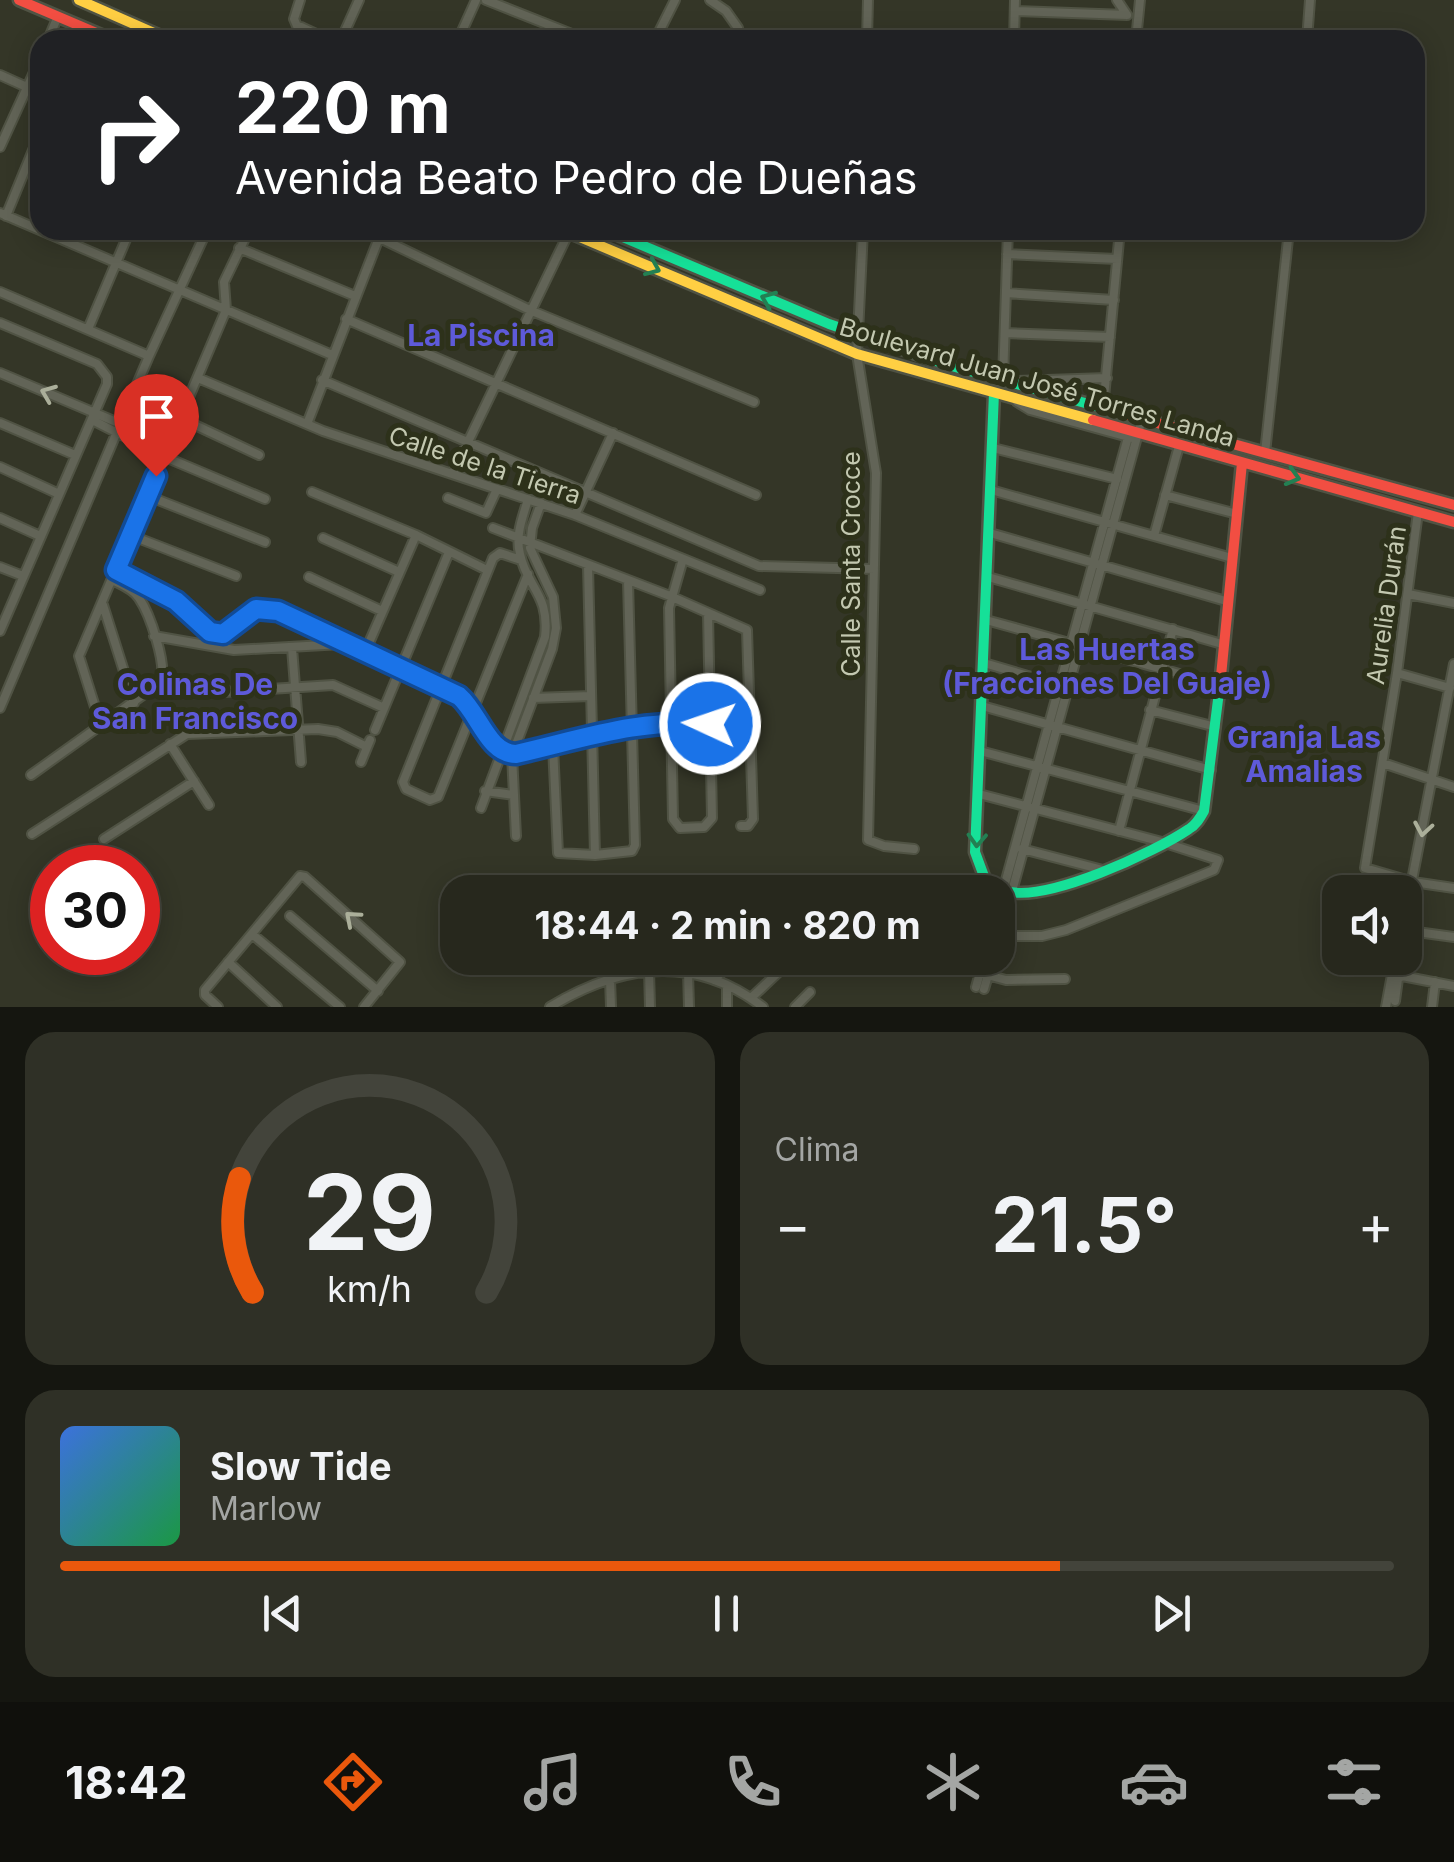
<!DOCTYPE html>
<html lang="es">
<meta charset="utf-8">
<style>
:root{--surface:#27281d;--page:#2f3026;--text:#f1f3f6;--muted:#a4a6a4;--line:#43443b;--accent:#ea580c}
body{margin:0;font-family:Inter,sans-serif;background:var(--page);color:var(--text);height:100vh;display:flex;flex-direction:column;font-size:38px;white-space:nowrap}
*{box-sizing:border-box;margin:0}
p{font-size:32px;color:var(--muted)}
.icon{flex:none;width:55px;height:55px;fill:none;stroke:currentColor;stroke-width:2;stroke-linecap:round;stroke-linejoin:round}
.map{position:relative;height:1007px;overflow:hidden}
.drawer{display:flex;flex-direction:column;gap:25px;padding:25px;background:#151610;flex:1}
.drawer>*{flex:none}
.banner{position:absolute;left:30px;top:30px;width:1395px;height:210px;border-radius:30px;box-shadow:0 5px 25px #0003,0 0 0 2px var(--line);background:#202124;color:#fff;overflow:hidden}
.tools{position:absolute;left:1322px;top:875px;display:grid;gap:20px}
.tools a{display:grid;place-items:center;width:100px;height:100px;border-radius:20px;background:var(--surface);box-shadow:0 5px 25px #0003,0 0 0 2px var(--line);font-size:50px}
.speed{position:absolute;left:30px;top:845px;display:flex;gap:20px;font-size:50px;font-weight:700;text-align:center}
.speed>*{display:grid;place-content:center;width:130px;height:130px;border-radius:50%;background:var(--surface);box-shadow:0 5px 25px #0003,0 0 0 2px var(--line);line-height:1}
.speed .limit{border:15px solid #d22;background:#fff;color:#111}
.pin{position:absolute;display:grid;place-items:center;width:85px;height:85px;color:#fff;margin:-102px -42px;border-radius:50% 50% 50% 0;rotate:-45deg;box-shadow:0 0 10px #0007}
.pin .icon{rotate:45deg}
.me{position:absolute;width:110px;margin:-55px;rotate:273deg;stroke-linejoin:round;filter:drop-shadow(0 0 8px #0008)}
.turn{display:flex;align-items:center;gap:35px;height:210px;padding:0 40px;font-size:45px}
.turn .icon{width:130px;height:130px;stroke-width:2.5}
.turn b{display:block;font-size:70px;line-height:85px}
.big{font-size:75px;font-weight:700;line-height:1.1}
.drawer .card{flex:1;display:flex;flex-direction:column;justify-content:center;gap:15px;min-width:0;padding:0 35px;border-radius:30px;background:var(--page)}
.drawer .dial{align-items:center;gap:0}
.dial svg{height:260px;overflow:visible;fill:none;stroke:var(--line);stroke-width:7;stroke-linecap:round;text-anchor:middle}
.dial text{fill:var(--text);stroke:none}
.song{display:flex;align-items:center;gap:30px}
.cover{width:120px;height:120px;border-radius:15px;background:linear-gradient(135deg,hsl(220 70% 55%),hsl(140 70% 35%))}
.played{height:10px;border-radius:5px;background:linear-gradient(90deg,var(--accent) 75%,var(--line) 75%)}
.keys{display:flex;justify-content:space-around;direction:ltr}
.heat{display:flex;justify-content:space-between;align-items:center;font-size:55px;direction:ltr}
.drawer .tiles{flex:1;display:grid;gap:25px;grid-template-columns:1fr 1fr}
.card:last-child{grid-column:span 2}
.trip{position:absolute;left:440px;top:875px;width:575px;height:100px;border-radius:30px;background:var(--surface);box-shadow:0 5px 25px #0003,0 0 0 2px var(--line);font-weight:700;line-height:100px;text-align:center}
.tab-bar{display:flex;height:160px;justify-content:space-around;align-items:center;background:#10100c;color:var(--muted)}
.tab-bar .icon{width:70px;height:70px}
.tab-bar .on{color:var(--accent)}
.tab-bar b{font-size:45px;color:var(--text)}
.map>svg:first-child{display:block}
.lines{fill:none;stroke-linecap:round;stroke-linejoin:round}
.street-casing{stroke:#505344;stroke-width:12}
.fast-casing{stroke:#505344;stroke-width:15}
.slow-casing{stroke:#505344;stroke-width:15}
.jam-casing{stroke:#505344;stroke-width:15}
.street{stroke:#626457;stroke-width:8}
.fast{stroke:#16e098;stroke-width:10}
.slow{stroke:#ffcf43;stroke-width:10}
.jam{stroke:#f24e42;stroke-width:10}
.oneway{stroke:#238053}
.oneway2{stroke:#abaf9a}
.route-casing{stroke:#114b97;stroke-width:25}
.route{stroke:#1a73e8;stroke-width:18}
.labels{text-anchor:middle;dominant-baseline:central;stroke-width:10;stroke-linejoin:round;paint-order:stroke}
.street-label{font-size:25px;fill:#c3c8b0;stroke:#2d311a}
.quarter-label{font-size:30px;font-weight:bold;fill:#5e5ad9;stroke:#2d311a}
</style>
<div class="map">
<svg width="1454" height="1007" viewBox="0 0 1454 1007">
<rect width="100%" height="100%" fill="#343627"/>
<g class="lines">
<defs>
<path id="street" d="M300,0L294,19L303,40
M486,0L587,40
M710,0L726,11L738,28
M1117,0L1127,15
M1015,11L1127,15
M301,27L329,40
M48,40L58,16
M341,40L359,0
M458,40L476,0
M655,40L675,0
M867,40L868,0
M1014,40L1015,0
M1136,40L1140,0
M1307,40L1310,0
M0,75L40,93
M0,147L40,59
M0,213L332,355
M6,216L40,133
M363,230L532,311L754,402
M863,230L857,354L876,473L868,840L884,846L914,849
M239,248L355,296
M1007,254L1117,259
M0,292L149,356
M1006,293L1114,300
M346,319L756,495
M0,323L97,364L107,377V384L0,631
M88,329L130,230
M1005,333L1110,337
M0,373L121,424
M198,378L323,431L575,515L760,590
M322,380L759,566L874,569
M1003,380L1008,230
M1017,381L1107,378
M1017,402L1030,410L1132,438
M1103,408L1120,230
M180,418L259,455
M92,420L165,457L265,499
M0,423L75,455
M307,424L382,230
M993,448L1117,479
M1265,453L1289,230
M0,467L59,494
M453,473L569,232
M991,490L1232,558
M312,492L416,535L487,570
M1165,495L1237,514
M148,496L265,542
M448,498L486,513L497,489
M1418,512L1397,673L1365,868L1413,882L1454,888
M575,515L613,433
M0,518L40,536
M493,528L670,596L747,630L753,819L748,826H741
M990,533L1226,601
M130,535L236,576
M1154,536L1179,446
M323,538L399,572
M683,559L669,608L673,819L680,828L704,827L712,818L708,613
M521,560L500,553L493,558L403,782L406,789L430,800L438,797L528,574
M588,566L595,855
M0,567L23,576
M116,570L176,601L210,631L223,634L256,609L270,608L459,696L472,710L500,751
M309,577L382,611
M988,577L1222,644
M1408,594L1454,603
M103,605L134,703
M986,620L1073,644
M154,636L234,650L342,644
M292,648L301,762
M365,652L416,535
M1102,652L1218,685
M984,663L1062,686
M1397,673L1450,688
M224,692L333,685L384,708
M533,698L591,696
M982,706L1211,770
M0,708L149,356L207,230
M1150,710L1216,727
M101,726L79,656L226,310L224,282L249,230
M375,730L449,552
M170,744L209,805
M553,746L558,853L595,855L632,851L635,845L628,581
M980,751L1204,811
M509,754L654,722L749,726
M361,762L370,740
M1383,763L1454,787
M31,775L161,682C167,664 150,614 139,598C133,589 122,585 112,580
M485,791L514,795
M979,794L1162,842L1218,860L1214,870L1066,930L1042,936H999
M481,808L545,637C550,594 527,588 520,554C515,535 523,517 528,499
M1119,831L1173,629
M32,834L187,734L318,729L337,732L367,747
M516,836L512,755L552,649L556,628L553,597L530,548L532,528L541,503
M104,839L194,781
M1022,849L1103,870
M998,909L1130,430
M290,916L378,991
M1405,916L1454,664
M1417,932L1454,937
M252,934L340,1007
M998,942L1142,419
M228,962L277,1007
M1362,966L1391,972
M957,967L1006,980L1065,979
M649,970L650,1007
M688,972L689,1007
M610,979L611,1007
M714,980L736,958
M727,986V1007
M976,987L984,958
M984,989L993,958
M751,998L785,966
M1395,1001L1398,979L1402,976L1454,986
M218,1007L205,995V990L300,876L305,877L400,962L364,1007
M550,1007C621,964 694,954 763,1007
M795,1007L810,992
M1386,1007L1395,958
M1432,1007L1435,982"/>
<path id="fast" d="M606,230L829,324L948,365L1121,413
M994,393L975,852L985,879C992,883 999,889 1006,891C1046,903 1155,852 1189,829C1196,825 1200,818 1204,811L1221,676"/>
<path id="slow" d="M79,0L170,40
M563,230L857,354L1093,420"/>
<path id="jam" d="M19,0L113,40
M1121,413L1454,505
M1093,420L1454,522
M1221,676L1242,463"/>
</defs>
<use href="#street" class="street-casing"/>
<use href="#fast" class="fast-casing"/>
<use href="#slow" class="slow-casing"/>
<use href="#jam" class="jam-casing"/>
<use href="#street" class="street"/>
<use href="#fast" class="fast"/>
<use href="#slow" class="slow"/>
<use href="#jam" class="jam"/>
</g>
<defs><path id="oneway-chevron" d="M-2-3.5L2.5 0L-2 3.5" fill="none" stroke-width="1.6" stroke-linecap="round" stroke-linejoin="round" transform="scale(2.5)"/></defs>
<g class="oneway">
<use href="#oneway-chevron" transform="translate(653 268) rotate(23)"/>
<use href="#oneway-chevron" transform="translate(768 299) rotate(-158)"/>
<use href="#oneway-chevron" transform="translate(1293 477) rotate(16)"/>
<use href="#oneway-chevron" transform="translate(977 840) rotate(93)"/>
</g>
<g class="oneway2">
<use href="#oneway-chevron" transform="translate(48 393) rotate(-158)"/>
<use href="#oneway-chevron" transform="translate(1423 829) rotate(100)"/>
<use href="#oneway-chevron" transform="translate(352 918) rotate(-139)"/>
</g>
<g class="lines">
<defs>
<path id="route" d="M156,476L116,570L176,601L210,632L223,634L256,609L278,611L459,696C479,713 488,754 516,754C586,738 638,719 710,724"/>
</defs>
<use href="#route" class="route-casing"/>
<use href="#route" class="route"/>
</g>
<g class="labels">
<g class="street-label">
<text transform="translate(1037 382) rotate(16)">Boulevard Juan José Torres Landa</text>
<text transform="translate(485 465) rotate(18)">Calle de la Tierra</text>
<text transform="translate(851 564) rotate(-90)">Calle Santa Crocce</text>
<text transform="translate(1386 605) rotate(-82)">Aurelia Durán</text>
</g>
<g class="quarter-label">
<text x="481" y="335">La Piscina</text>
<text x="1107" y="649">Las Huertas<tspan x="1107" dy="34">(Fracciones Del Guaje)</tspan></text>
<text x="195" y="684">Colinas De<tspan x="195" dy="34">San Francisco</tspan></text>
<text x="1304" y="737">Granja Las<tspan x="1304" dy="34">Amalias</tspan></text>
</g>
</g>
</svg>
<div class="tools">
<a><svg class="icon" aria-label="sound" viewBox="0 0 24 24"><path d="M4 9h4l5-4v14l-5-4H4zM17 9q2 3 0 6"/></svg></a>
</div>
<div class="speed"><div class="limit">30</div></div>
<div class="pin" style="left:156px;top:476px;background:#d93025"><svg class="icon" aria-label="arrive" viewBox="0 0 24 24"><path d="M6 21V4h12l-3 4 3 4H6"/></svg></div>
<svg class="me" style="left:710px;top:724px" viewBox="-20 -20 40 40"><circle r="17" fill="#1a73e8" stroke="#fff" stroke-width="3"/><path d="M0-11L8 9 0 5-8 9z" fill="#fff"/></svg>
<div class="trip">18:44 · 2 min · 820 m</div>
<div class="banner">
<div class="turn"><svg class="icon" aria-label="right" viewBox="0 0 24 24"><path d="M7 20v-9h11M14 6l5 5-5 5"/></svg><div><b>220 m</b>Avenida Beato Pedro de Dueñas</div></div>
</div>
</div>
<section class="drawer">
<div class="tiles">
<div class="card dial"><svg viewBox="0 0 100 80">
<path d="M14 69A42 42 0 1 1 86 69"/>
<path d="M14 69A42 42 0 0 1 10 34" stroke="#ea580c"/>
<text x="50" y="56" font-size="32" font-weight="700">29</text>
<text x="50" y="72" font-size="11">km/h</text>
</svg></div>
<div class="card"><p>Clima</p>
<div class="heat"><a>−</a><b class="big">21.5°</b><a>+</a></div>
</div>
<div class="card">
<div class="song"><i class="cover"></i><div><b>Slow Tide</b><p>Marlow</p></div></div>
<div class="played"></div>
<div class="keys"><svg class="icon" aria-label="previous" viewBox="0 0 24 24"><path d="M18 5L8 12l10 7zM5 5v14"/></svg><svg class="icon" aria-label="pause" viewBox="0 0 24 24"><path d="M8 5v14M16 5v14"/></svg><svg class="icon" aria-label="next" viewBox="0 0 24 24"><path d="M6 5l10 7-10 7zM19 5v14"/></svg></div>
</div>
</div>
</section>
<nav class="tab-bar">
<b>18:42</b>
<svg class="icon on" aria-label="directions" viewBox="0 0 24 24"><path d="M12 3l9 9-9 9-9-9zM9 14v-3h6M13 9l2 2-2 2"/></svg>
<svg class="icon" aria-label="music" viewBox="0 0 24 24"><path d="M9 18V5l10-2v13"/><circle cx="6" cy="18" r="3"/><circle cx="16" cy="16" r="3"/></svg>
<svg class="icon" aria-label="phone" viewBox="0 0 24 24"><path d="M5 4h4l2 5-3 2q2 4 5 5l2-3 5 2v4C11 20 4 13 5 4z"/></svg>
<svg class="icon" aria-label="climate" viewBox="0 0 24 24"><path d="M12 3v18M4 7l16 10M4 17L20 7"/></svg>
<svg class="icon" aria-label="car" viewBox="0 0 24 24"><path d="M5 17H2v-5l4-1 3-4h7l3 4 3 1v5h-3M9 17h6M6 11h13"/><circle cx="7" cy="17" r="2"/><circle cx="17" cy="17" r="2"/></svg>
<svg class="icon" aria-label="filters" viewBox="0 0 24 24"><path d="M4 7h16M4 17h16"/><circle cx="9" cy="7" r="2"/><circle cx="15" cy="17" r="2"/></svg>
</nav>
